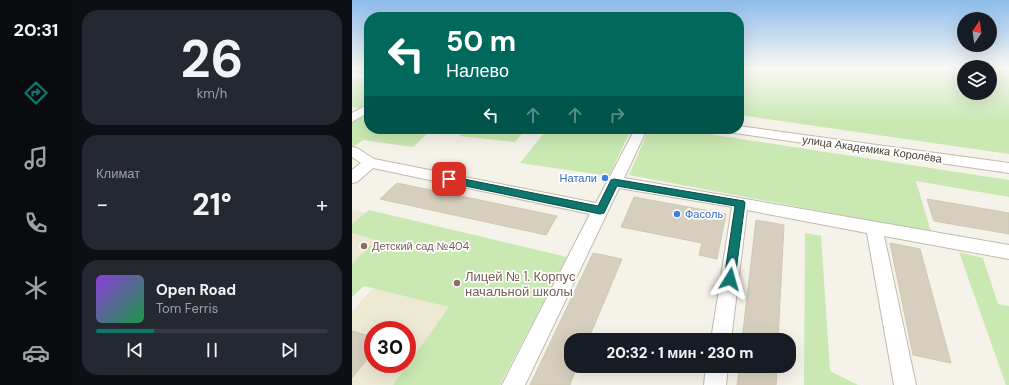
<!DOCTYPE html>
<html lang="ru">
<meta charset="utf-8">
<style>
:root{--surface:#171b24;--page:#242831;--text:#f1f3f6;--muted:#9ea1a6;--line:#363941;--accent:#0f766e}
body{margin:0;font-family:"DM Sans",sans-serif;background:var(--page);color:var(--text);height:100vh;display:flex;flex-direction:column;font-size:15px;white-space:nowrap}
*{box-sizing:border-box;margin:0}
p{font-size:13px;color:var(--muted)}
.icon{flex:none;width:22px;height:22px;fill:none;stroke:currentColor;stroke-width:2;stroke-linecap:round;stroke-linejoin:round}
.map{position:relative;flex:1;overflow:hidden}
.side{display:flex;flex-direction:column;gap:10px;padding:10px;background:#0d0f14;width:280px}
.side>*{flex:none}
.top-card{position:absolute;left:12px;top:12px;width:380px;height:122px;border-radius:16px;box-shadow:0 4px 16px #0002;background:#00695c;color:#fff;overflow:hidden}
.needle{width:26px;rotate:13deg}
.buttons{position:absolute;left:605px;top:12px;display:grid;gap:8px}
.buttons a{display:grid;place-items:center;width:40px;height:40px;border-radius:50%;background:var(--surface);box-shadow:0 4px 16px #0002;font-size:20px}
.speed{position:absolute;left:12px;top:321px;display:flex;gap:8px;font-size:20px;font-weight:700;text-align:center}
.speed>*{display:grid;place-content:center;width:52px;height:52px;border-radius:50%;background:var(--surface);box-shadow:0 4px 16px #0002;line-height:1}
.speed .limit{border:6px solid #d22;background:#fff;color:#111}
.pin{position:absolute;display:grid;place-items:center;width:34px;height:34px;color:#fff;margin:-17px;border-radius:8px;box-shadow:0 2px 6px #0006}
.me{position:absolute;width:44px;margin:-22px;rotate:8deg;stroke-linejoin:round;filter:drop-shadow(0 0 3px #0008)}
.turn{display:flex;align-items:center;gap:14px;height:84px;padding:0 16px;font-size:18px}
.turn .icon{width:52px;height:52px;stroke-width:2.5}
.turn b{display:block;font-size:28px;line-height:34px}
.lanes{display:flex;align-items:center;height:38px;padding:0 16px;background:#0003;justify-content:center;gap:20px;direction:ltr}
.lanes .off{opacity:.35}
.big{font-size:30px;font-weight:800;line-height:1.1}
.side .widget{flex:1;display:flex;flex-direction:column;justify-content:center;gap:6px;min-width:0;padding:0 14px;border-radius:16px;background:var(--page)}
.side .dial{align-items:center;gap:0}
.dial b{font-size:52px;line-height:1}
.song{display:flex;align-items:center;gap:12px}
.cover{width:48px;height:48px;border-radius:6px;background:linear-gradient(135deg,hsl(270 70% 55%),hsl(140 70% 35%))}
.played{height:4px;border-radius:2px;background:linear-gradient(90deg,var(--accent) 25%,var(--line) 25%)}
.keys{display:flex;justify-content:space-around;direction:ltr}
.heat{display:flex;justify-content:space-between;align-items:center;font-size:22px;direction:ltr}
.trip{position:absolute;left:212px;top:333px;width:232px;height:40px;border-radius:16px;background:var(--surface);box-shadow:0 4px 16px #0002;font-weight:800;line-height:40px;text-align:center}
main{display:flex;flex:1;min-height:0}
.menu{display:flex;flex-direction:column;width:72px;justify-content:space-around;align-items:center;background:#090b0e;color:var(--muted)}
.menu .icon{width:28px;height:28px}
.menu .active{color:var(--accent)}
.menu b{font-size:18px;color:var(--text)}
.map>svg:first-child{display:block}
.education{fill:#ede9d3;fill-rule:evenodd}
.green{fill:#c9e8b2}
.building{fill:#d6cfbe;stroke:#d0c8b1}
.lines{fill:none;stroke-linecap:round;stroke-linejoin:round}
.minor-casing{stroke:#c0bbab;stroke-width:2}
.minor{fill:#fff;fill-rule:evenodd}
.route{fill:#0f766e;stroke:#0a4d48}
.shop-dot{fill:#3f7fe0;stroke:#fff;stroke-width:1.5}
.education-dot{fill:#8d6e63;stroke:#fff;stroke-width:1.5}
.labels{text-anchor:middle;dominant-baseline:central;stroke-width:3.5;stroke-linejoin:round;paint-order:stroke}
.street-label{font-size:11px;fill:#484337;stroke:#fff}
.shop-label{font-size:11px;fill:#366cbe;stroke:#fff;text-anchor:end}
.education-label{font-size:11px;fill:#785e54;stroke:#fff;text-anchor:start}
.near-education-label{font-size:13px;fill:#785e54;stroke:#fff;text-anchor:start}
</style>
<main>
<nav class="menu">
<b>20:31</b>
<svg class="icon active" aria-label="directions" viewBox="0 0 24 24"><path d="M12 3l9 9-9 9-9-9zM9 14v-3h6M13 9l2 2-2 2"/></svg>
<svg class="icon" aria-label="music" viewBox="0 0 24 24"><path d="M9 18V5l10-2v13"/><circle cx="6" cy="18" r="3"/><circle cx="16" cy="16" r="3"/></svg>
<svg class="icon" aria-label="phone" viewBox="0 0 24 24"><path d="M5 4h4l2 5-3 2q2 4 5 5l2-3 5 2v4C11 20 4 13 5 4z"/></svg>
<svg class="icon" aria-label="climate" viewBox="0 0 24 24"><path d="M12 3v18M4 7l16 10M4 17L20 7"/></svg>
<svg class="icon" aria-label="car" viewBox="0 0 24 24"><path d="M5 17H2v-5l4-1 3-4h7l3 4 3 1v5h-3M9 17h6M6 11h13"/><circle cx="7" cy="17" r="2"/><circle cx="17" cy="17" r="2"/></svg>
</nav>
<section class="side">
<div class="widget dial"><b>26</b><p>km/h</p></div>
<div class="widget"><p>Климат</p>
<div class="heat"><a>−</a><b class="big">21°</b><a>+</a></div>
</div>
<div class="widget">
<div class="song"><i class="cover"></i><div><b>Open Road</b><p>Tom Ferris</p></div></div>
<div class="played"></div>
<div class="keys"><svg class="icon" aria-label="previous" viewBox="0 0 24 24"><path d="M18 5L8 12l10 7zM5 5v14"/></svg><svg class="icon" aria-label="pause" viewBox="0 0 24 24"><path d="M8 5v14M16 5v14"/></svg><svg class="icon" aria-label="next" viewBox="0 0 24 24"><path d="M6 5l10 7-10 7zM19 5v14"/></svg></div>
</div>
</section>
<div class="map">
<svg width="657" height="385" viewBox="0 0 657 385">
<rect width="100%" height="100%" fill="#f4f2e9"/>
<path class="education" d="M0,210L50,220L0,271Z
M74,228L128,385H0V312ZM21,330H55V364H21Z"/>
<path class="green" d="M387,68H612V93H638V68H657V154L387,115Z
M0,80L17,82V129H80L61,147L11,140L0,148V121L17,109L0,107Z
M115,129H174L163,142L107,136Z
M195,129H279L257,176L168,163Z
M297,129H323L657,180V197L564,181L579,232L277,175Z
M17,210L215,257L148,385H41L97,307L12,286L0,297V264L24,240L0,233V224Z
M453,233L469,236L478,371L506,385H452Z
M607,252L631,258L646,304L657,306V385H654Z"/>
<path class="building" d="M45,183L205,216L194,235L28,199Z
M282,197L374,214L365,259L347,255L350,243L269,227Z
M575,199L657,213V234L582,221Z
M404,220L432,225L426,340H390Z
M538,243L568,249L599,363L561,355Z
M241,253L270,259L236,340H219V366H225L218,385H178Z
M0,331L21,337V358L17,357L0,378Z
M388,366H425L424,385H385Z"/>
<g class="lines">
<defs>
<path id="minor" d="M0,72L17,74V80L0,78Z
M17,104V112L0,122V113Z
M387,126L657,163V173L383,133L379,132L377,129H387Z
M283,129H295L272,178L657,245V259L532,236L564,385H542L515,233L395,210L379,340H359L380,207L267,188L173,385H150L238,214L21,168L5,182L0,183V170L9,163L0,157V147L5,148L22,159L244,203Z
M354,366H376L374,385H352Z"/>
</defs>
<use href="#minor" class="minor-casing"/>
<use href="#minor" class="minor"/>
</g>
<linearGradient id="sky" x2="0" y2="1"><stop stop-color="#8dbceb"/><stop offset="0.56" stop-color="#faf9f5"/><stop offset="1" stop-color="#faf9f5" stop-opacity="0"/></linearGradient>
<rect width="657" height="122" fill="url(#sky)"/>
<path class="route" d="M97,176L246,206L259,180L262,179L392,201L393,203L383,279L382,283L378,284L374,283L372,279L383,206L265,186L252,213L248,214L94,182L92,179L94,177Z"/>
<g class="shop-dot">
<circle cx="253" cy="178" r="4"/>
<circle cx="325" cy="214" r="4"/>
</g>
<g class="education-dot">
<circle cx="12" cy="246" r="4"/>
<circle cx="105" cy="283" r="4"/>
</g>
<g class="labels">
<g class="street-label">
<text transform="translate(520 149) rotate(8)">улица Академика Королёва</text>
</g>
<g class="shop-label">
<text x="245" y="178">Натали</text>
<text x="333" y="214" text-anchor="start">Фасоль</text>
</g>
<g class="education-label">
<text x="20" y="246">Детский сад №404</text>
</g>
<g class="near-education-label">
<text x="113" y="276">Лицей № 1. Корпус<tspan x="113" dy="15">начальной школы</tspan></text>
</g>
</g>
</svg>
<div class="buttons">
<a><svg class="needle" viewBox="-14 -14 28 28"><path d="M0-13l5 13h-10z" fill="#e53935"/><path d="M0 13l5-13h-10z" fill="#9ea1a6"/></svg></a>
<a><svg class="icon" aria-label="layers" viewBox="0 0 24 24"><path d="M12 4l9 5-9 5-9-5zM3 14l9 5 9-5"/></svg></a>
</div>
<div class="speed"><div class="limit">30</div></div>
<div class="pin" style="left:97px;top:179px;background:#d93025"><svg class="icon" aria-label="arrive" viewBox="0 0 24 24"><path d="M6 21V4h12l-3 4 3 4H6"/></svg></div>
<svg class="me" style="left:378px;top:279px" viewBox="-20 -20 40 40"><path d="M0-17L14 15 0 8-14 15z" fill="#0f766e" stroke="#fff" stroke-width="4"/></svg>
<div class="trip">20:32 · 1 мин · 230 m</div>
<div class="top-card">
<div class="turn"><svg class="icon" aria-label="left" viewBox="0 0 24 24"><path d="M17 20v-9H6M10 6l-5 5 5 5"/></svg><div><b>50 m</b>Налево</div></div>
<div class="lanes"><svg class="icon" aria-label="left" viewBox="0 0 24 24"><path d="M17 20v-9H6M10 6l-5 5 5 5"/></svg><svg class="icon off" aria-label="ahead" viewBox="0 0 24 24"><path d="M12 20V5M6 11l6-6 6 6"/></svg><svg class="icon off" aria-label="ahead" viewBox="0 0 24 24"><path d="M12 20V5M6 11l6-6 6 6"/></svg><svg class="icon off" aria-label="right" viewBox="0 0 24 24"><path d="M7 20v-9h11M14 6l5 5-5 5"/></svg></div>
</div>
</div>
</main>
